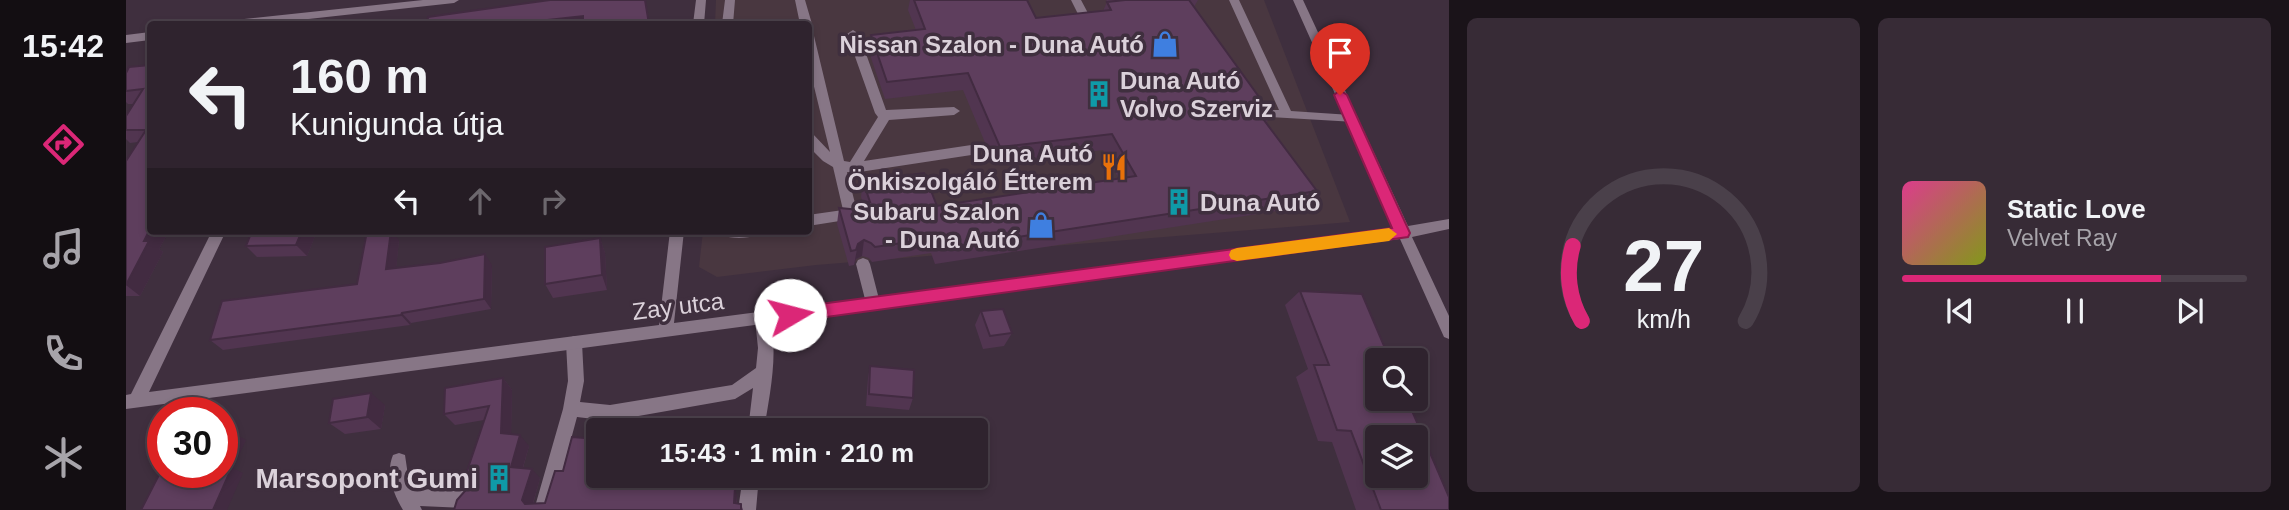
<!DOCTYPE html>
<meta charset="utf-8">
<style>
:root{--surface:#2f232e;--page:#372b36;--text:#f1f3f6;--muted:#a7a4aa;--line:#4a404a;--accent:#db2777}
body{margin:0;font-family:Arial,sans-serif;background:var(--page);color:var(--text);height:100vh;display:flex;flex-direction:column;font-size:26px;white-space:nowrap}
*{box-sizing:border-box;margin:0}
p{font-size:23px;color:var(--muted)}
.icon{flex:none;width:38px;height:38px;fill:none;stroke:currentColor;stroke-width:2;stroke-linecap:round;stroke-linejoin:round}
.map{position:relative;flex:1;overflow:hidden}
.side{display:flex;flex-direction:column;gap:18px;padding:18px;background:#1a1319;width:840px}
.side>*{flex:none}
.guide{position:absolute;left:21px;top:21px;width:665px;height:214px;border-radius:7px;box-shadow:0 4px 10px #0003,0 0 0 2px var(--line);background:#2f232e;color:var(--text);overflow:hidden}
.fabs{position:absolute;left:1239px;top:348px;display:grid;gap:14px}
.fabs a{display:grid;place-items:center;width:63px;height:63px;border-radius:7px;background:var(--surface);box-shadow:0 4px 10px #0003,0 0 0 2px var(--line);font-size:35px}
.speed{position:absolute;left:21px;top:397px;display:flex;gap:14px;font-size:35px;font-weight:700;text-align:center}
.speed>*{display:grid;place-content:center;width:91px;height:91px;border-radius:50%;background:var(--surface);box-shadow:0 4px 10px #0003,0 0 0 2px var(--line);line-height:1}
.speed .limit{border:10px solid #d22;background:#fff;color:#111}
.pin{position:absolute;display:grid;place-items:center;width:60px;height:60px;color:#fff;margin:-72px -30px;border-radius:50% 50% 50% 0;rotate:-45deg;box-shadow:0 0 7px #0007}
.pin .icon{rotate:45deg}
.me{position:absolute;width:77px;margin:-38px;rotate:82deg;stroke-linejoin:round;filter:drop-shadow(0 0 5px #0008)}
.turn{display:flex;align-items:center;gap:24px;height:147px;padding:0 28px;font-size:32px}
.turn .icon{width:91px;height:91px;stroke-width:2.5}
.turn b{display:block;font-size:49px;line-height:60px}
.lanes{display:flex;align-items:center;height:66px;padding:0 28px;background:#0003;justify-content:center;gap:35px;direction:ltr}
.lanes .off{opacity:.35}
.side .tile{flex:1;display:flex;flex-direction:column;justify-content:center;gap:10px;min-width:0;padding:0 24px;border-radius:10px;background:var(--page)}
.side .dial{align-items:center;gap:0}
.dial svg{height:182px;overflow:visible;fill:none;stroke:var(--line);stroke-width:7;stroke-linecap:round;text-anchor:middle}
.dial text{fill:var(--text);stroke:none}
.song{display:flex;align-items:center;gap:21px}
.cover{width:84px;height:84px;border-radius:10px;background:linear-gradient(135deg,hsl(330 70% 55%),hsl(70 70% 35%))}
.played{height:7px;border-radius:4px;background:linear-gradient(90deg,var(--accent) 75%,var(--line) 75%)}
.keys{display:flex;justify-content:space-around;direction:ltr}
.side .tiles{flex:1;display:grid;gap:18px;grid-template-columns:repeat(2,1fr)}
.trip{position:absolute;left:460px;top:418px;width:402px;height:70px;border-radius:7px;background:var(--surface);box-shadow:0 4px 10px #0003,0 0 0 2px var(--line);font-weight:700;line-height:70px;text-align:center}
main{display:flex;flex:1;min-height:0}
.dock{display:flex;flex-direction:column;width:126px;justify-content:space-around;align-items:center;background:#130e12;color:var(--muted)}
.dock .icon{width:49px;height:49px}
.dock .current{color:var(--accent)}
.dock b{font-size:32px;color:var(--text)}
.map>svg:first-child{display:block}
.commercial{fill:#493740}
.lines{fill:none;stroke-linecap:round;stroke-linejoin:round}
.service{fill:#877686;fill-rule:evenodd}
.minor{fill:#877686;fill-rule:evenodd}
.wall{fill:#513550}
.shaded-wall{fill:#422b41}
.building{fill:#5e3e5d;stroke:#422b41;stroke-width:2;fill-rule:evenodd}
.route{fill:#db2777;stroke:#8e194d;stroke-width:2}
.slow{fill:#f59e0b}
.labels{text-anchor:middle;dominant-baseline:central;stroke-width:7;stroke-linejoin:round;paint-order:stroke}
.poi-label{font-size:24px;font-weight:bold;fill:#dbd1da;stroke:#3f2f3e;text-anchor:end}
.street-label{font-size:24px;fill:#dbd1da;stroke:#3f2f3e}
.near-poi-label{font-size:28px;font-weight:bold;fill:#dbd1da;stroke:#3f2f3e;text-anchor:end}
</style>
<main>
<nav class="dock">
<b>15:42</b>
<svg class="icon current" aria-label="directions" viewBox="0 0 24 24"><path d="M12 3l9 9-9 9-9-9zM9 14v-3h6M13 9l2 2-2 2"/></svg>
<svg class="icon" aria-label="music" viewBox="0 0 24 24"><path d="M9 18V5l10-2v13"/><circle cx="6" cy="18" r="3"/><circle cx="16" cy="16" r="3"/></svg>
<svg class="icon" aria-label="phone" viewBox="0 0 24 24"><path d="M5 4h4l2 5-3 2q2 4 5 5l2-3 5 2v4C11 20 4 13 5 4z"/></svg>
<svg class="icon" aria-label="climate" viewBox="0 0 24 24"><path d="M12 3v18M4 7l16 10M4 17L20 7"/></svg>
</nav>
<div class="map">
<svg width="1323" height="510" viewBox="0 0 1323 510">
<rect width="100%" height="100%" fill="#3f2f3e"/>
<path class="commercial" d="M590,0H1138L1224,222L690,265L591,277L573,267L577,231H682V24H589Z"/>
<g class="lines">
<path class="service" d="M599,0H609L607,24H596Z
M669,0H679L686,24L684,27L674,24Z
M945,0H955L963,15L962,18H954Z
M1103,0H1113L1165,111L1225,115L1229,116L1231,119L1229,122L1125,116L1123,113L1125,110H1153Z
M727,30L733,34L760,110L828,107L834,111L828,115L763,120L738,161L852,144L858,149L852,154L727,173L721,172L733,219L731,223L726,224L720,220L682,226V215L717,210L707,167L697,161L682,146V132L686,133L704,152L682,62V32L688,36L718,161L724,162L752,117L749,113L721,34Z
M593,231H633L631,235C619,239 607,239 595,235Z
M737,258L742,260L744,264L754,303L752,307L747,309L742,307L740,303L730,264L732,260Z
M636,313L641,314C655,345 643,398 638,430H622L627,388L609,399L484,421L451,417L426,510H408L437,409L442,381L440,343L443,338L448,336L453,338L456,343L458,381L454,402L484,405L606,385L630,368L632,348L629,319L631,314Z
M273,453L279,455L284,489L339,490L345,493L348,499L345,505L339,508L294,506L296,510H277C268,495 259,474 267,455Z
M617,476H633L630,510H612Z"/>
<path class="minor" d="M297,0H333L328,3L137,24H103L109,20Z
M570,0H580L578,24H567Z
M1167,0H1177L1282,226L1323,219V229L1286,237L1323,316V339L1318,337L1274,239L0,409V395L5,394L86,231H100L23,392L533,325L544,231H558L548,323L1269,228Z
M24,32V40L0,43V35Z"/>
</g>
<path class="wall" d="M784,0H901L910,18L977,11L981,2H982L980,0H1072L1068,7L1146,115L1140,123L1191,191L1176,207L809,264L805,253L746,262L743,258L736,256L730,259L728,265L723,266L711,224L713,208L734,210L737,203L735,197L737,181L811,206L993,179L977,150L868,164L837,90L759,99L743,52L745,35L790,30L782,10Z
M24,65V231H43L33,249L37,252L14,296H0V161L12,142L4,143L0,139V116L8,104H2L0,102V73Z
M126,231H191L181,256L131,257L120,246Z
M474,238L479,253L481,290L427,298L419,284Z
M273,240L270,268L366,265L365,309L285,323L284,325L97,350L84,340L231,284Z
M1174,291L1323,510H1230L1206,442L1192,441L1170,377L1182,369L1159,305Z
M855,311L886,333L878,346L857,349L849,325Z
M744,366L787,398L783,410L740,406L742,378Z
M377,378L386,390L385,434L403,446L397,468L414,478L407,504L601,487L611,497V503L615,504L617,510H328L339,491L358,420L329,425L318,414Z
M259,405L255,429L219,434L203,423Z"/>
<path class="shaded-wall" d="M457,16L459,24H395V23Z
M24,229V231H43L33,249L37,252L14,296L0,285L18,241Z
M176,231H191L181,256L170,245Z
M265,231H266L273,240L269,280L260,269Z
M474,238L479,253L481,290L476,275Z
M738,240L736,256L730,259L728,265L732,244Z
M359,254L366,265L365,309L358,299Z
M276,313L285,323L284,325L275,315Z
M377,378L386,390L385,444L375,433Z
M245,393L259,405L255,429L241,417Z
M109,434L120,440L107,468L117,473L101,510H87L96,469V461Z
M394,435L403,446L394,477L385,467Z
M406,469L414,478L405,510L396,500Z
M599,476H603L600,496L598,487Z
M609,488L611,497L610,510L608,503Z"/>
<path class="building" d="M424,0H519L523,24H457V16L395,23V24H301L302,17Z
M788,0H901L910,18L985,10L981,2L999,0H1063L1146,115L1135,116L1191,191L813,249L810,238L749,247L745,243L738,240L732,244L730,250L725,251L713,208L734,210L738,202H744L737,181L798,173L811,206L1010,176L986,134L874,147L842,73L761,82L745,35L799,29Z
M24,65V229L18,241H23L0,285V161L20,130H0V116L17,89L0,91V73L3,67Z
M126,231H176L170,245L120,246Z
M241,231H265L260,269L314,263L359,254L358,299L276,313L275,315L84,340L96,301L231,284Z
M474,238L476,275L419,284V247Z
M1174,291L1236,294L1264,360H1251V399H1281L1323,497V510H1255L1225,431L1211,430L1188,365H1203ZM1251,438H1290V476H1251Z
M877,309L886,333L864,336L855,311Z
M744,366L788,370L787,398L743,394Z
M377,378L375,433L394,435L385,467L406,469L396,500L399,504L419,503L429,471H437L446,437L472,439V476H599L598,487L609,488L608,503L615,504V510H328L331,500L339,491L337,483L363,406L318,414L319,388Z
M245,393L241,417L203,423L207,399Z
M554,420L606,425V430H552Z
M498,429L521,430H498Z
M96,433L109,434L96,461Z
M37,467V472H96V467H106L87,510H15Z"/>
<path class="route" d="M1214,90L1221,95L1284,233L1282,237L664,322L658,320L655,315L658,310L664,308L1266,228L1208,95Z"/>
<path class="slow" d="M1263,228L1271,234L1263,241L1111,261L1105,259L1103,255L1105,250L1111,248Z"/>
<defs>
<symbol id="shop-bare" viewBox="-9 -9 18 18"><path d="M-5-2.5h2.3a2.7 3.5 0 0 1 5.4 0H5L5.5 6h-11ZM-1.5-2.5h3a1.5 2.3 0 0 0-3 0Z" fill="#3f7fe0" stroke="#3f2f3e" stroke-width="2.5" paint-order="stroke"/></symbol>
<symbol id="building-bare" viewBox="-9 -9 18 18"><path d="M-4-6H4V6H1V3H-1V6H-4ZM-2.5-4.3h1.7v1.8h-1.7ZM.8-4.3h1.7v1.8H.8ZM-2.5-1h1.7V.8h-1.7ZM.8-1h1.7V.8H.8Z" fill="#0f9aa8" stroke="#3f2f3e" stroke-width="2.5" paint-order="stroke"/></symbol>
<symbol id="restaurant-bare" viewBox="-9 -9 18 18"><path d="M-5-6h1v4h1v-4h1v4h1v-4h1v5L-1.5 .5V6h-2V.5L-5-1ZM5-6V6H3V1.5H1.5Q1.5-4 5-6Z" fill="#e8710a" stroke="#3f2f3e" stroke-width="2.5" paint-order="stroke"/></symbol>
</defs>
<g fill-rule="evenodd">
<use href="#shop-bare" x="1020" y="25" width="38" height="38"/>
<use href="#building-bare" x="954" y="75" width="38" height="38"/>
<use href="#restaurant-bare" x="969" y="148" width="38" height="38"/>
<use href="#building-bare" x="1034" y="183" width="38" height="38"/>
<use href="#shop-bare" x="896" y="206" width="38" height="38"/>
<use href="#building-bare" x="354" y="459" width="38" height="38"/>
</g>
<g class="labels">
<g class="poi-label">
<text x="1018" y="44">Nissan Szalon - Duna Autó</text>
<text x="994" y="80" text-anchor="start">Duna Autó<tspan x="994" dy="28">Volvo Szerviz</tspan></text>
<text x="967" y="153">Duna Autó<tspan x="967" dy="28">Önkiszolgáló Étterem</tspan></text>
<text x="1074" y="202" text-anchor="start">Duna Autó</text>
<text x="894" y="211">Subaru Szalon<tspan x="894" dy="28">- Duna Autó</tspan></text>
</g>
<g class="street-label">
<text transform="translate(552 306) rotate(-7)">Zay utca</text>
</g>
<g class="near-poi-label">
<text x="352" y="478">Marsopont Gumi</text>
</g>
</g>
</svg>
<div class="fabs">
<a><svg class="icon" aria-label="search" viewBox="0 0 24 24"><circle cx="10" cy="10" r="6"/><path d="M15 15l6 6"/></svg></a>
<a><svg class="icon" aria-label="layers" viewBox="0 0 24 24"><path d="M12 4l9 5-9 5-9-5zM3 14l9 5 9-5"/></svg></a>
</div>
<div class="speed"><div class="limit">30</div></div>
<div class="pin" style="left:1214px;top:95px;background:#d93025"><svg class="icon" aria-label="arrive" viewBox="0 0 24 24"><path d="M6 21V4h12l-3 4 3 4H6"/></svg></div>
<svg class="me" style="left:664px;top:315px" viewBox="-20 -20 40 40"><circle r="19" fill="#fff"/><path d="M0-13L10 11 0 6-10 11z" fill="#db2777"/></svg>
<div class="trip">15:43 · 1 min · 210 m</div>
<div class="guide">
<div class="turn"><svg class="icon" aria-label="left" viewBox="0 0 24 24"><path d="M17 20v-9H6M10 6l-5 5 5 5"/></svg><div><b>160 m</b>Kunigunda útja</div></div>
<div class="lanes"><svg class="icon" aria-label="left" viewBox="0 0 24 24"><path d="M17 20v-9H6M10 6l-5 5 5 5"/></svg><svg class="icon off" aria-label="ahead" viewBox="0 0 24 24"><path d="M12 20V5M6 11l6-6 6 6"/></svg><svg class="icon off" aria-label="right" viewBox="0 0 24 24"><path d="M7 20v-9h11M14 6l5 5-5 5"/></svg></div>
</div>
</div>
<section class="side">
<div class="tiles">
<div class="tile dial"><svg viewBox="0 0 100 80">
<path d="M14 69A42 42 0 1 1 86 69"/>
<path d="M14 69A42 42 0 0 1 10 36" stroke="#db2777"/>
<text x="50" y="56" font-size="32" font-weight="700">27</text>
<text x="50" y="72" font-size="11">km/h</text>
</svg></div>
<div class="tile">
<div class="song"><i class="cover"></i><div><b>Static Love</b><p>Velvet Ray</p></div></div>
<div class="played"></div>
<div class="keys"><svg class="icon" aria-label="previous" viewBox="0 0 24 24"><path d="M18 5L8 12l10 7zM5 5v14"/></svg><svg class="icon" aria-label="pause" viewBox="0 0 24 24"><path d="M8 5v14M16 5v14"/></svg><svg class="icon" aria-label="next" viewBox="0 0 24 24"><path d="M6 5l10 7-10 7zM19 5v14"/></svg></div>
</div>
</div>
</section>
</main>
